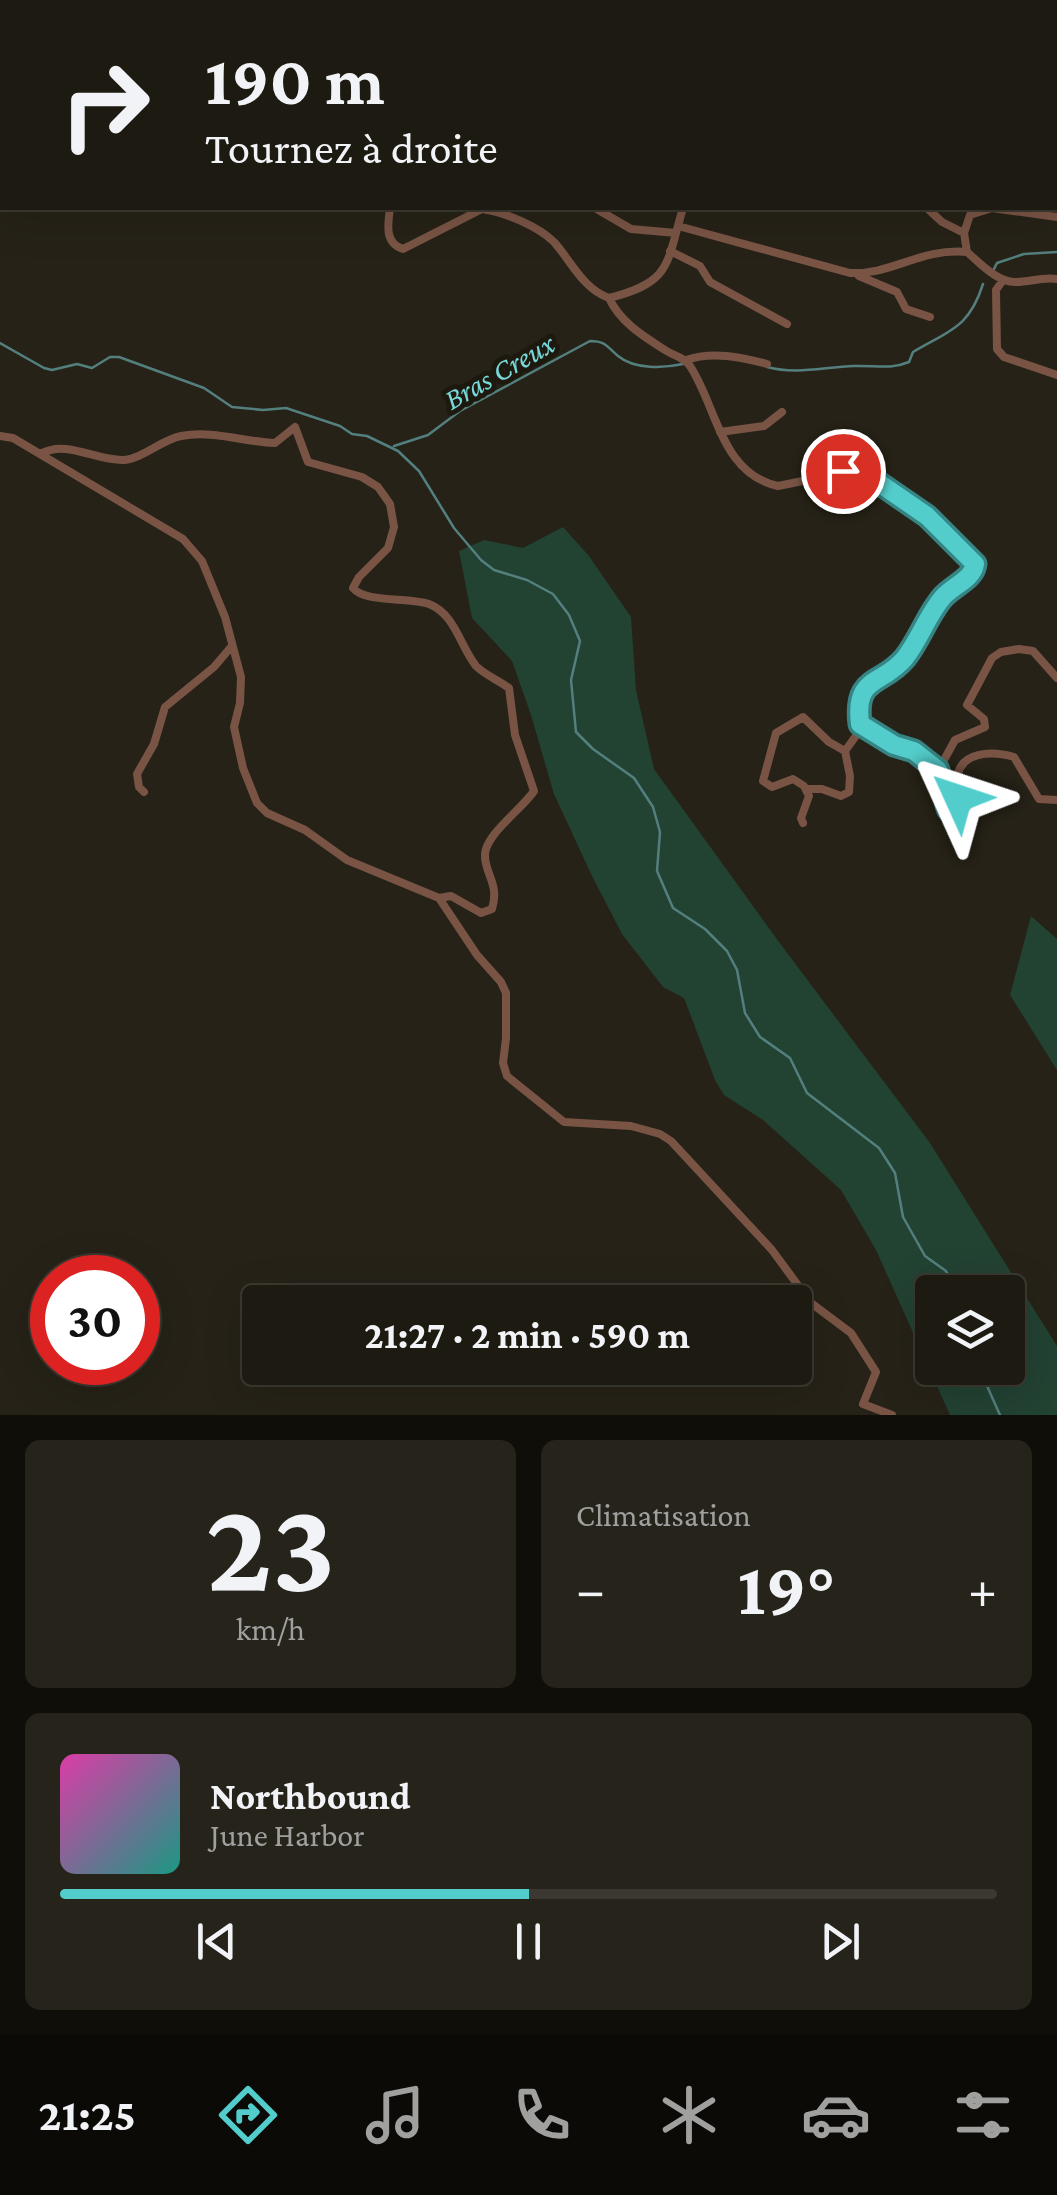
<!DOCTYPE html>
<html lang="fr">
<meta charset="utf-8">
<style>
:root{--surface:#1c1a11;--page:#25231a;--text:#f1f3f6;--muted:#a0a19f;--line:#3a3831;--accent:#53cdcb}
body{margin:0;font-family:"Crimson Pro",serif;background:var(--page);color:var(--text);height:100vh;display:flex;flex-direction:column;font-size:38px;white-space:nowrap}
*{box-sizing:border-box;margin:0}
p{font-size:32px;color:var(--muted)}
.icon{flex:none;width:55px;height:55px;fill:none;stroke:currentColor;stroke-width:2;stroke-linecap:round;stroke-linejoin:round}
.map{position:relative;height:1415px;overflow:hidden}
.side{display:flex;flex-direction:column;gap:25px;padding:25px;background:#0f0e09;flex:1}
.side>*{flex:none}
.top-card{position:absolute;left:0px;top:0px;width:1058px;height:210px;box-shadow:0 10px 40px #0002,0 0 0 2px var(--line);background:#1c1a11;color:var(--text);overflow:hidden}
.buttons{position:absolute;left:915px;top:1275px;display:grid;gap:20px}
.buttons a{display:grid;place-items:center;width:110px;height:110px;border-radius:10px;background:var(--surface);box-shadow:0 10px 40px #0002,0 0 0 2px var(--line);font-size:50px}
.speed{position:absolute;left:30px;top:1255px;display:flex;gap:20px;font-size:50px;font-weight:700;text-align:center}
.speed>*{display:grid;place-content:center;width:130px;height:130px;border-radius:50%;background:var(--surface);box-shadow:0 10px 40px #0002,0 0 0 2px var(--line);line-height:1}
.speed .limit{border:15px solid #d22;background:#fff;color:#111}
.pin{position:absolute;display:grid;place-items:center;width:85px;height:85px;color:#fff;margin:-42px;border:5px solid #fff;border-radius:50%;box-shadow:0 2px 10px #0007}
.me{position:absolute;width:110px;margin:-55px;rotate:312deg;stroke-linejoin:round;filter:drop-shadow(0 0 8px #0008)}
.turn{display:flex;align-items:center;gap:35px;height:210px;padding:0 40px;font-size:45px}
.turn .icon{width:130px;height:130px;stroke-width:2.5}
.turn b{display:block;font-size:70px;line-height:85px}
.big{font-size:75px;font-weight:700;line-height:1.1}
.side .card{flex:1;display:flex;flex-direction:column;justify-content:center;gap:15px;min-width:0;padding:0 35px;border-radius:15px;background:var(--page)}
.side .dial{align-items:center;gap:0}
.dial b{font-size:130px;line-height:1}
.song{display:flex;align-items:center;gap:30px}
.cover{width:120px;height:120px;border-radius:15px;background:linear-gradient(135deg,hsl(320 70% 55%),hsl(170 70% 35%))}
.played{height:10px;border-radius:5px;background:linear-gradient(90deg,var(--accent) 50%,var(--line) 50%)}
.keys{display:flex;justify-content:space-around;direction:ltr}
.heat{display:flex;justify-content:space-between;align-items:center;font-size:55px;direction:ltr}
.side .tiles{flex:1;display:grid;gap:25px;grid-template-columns:1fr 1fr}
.card:last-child{grid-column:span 2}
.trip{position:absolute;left:242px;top:1285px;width:570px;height:100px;border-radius:10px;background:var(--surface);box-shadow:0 10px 40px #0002,0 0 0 2px var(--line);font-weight:700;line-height:100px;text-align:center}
.menu{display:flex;height:160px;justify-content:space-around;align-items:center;background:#0b0a07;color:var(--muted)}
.menu .icon{width:70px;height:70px}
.menu .on{color:var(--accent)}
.menu b{font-size:45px;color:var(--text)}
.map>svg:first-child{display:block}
.green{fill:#224232;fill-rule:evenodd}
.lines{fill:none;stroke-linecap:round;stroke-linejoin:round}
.stream{stroke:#537f7e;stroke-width:2.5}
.river{stroke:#155556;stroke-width:11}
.street{stroke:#795445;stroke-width:8}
.route-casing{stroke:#368584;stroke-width:25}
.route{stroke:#53cdcb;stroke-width:18}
.labels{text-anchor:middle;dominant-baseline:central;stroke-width:10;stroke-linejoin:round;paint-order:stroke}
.water-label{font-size:30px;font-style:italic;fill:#78d9da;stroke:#1d190e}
</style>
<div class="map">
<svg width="1057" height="1415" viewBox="0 0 1057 1415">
<rect width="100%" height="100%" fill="#262217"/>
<path class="green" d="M563,527L589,556L631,617L636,690L654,769L779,942L930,1143L1057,1346V1415H950L876,1250L841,1190L763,1120L724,1095L715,1080L684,998L663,987L622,934L592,876L554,794L531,715L512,661L472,618L459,551L484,540L523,548ZM932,1292H1008V1368H932Z
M1031,916L1057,939V1070L1010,995Z"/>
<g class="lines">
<path class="stream" d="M994,269L997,263L1024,254L1057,252
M0,343L44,368L52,370L77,364L92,368L110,357H119L204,388L232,407L263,410L286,408L340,426L352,434L367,436L398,451L419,471L454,528L481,560L494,570L527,580L553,594L569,615L580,641L571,680L576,732L593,749L634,778L653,807L660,832L657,871L673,908L705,929L727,951L737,970L745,1013L760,1037L790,1058L807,1093L879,1148L895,1173L903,1217L925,1256L946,1271L952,1282L951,1292
M767,367C797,375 823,367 854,366C874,365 890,370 909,362L913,352C950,330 969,328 983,284
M394,446L428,435L460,411L590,341C606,341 607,347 618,356C635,370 664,368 683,364
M979,1368L1000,1415"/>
<path class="river" d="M528,0L530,2
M1055,17L1057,16"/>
<path class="street" d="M45,0L57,2
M225,0L231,2
M390,0L393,2
M466,0L467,2
M551,0L554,2
M662,0L672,2
M750,0V2
M280,2V0
M366,2L369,0
M598,2L599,0
M794,2L820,0
M1055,83L1057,86
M1055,167L1057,166
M390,208C388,224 384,243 403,249L482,209C504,212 538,226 554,242C571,261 583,289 609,298C672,282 666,265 683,208
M595,208L631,229L676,233
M927,208L942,222L964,233L967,252
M678,226L850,273C893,275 919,248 967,252
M964,233L970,215L992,208L1057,217
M670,251L700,266L710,282L787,324
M967,252C980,263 998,283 1016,282C1031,282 1040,277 1057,279
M859,276L897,292L906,309L930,317
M1003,280L996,290L997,349L1004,357L1057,375
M609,298C620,322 643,336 665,350C674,356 684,357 690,366C717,407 721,474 778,486L857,470L927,516L974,561V572L943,598L905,658L873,680L859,697L858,733L845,751
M686,360C712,351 741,357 767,364
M720,432L764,426L782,412
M0,436L13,438L183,539L202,561L225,617L241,677L240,703L234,727L243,768L257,803L267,813L305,830L347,860L439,898L477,955L501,982L506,993V1038L503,1063L507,1076L564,1122L631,1126L660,1134L671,1141L772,1250L811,1303L851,1333L876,1372L863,1404L892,1415
M40,454C68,439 94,461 124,460C144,458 161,440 181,436C213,430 244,442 275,443L295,427L308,462L362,477L378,487L390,504L394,527L388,548L359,577L353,588C365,603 408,597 429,604C455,614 460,646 476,666C485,675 498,680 509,688L515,735L534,791C523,808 486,834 485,854C484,874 500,883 492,909L481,913L451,896L439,898
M860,723L889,742L914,751L938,771L955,740L985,727L984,719L967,705L992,658L1001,652L1019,649L1033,651L1057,678
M938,771L944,804L950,810L958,805C958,797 956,789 957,781C958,750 993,751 1014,757L1039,799L1057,800
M144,792L139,787L137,774L154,744L165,707L214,667L231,647
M803,823L801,818L809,796L804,786L793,779L772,787L763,781L776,733L803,717L829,742L845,751L850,776L849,792L841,796L822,789H806"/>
</g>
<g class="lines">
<defs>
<path id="route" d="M843,471L863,472L927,516L975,564C973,579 954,585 943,597C928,614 920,639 905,658C882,686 854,675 860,724L894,745L914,751L938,770L948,809H955L958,798"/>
</defs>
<use href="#route" class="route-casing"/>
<use href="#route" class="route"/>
</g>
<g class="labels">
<g class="water-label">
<text transform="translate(499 371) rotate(-30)">Bras Creux</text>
</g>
</g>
</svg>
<div class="buttons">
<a><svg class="icon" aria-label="layers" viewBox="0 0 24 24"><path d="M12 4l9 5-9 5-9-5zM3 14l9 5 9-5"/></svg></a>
</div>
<div class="speed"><div class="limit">30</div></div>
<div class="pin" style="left:843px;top:471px;background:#d93025"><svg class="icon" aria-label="arrive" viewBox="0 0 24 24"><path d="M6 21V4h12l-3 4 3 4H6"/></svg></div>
<svg class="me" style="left:958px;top:798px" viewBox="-20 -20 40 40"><path d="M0-17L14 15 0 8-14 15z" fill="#53cdcb" stroke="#fff" stroke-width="4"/></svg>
<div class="trip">21:27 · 2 min · 590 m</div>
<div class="top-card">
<div class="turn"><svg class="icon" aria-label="right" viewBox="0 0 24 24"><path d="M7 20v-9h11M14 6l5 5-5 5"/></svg><div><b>190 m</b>Tournez à droite</div></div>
</div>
</div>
<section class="side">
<div class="tiles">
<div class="card dial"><b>23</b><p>km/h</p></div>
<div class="card"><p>Climatisation</p>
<div class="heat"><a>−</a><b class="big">19°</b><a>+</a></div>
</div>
<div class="card">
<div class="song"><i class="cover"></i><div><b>Northbound</b><p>June Harbor</p></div></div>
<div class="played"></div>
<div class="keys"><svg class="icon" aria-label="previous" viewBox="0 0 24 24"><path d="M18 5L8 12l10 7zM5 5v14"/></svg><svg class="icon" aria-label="pause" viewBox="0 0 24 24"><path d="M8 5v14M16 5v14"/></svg><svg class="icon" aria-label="next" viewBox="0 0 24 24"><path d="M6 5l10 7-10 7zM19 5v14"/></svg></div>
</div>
</div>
</section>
<nav class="menu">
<b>21:25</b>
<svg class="icon on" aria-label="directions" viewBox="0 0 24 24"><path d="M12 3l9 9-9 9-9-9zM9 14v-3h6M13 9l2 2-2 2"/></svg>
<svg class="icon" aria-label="music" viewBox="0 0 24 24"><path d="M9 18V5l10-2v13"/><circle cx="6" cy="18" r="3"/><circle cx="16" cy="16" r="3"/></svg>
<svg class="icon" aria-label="phone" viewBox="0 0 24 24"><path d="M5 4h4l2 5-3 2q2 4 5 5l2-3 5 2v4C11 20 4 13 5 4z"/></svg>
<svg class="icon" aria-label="climate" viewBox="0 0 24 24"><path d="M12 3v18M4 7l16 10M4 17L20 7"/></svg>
<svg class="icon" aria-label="car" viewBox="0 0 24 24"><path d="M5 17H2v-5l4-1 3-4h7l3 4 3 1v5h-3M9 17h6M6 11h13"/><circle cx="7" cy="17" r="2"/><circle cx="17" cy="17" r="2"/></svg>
<svg class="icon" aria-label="filters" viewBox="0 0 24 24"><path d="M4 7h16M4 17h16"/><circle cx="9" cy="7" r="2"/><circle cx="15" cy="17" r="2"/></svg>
</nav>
